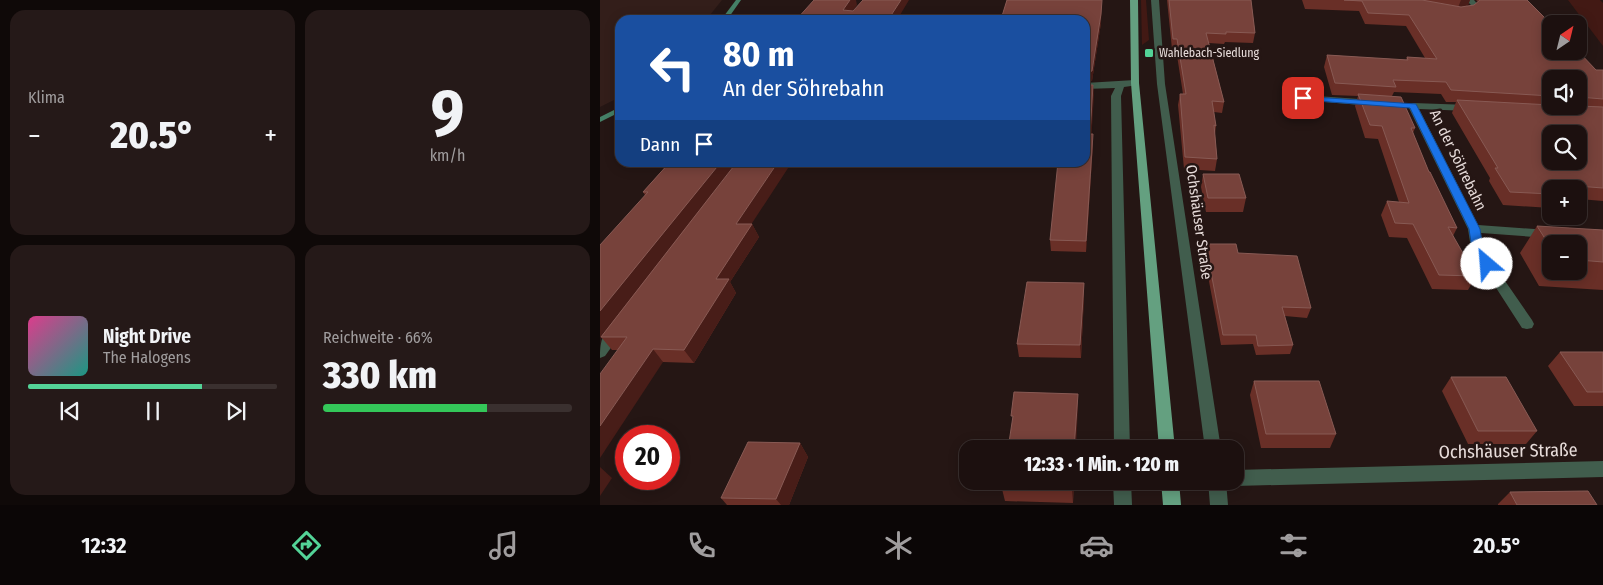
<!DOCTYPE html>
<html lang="de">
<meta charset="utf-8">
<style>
:root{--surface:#1c100f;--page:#251918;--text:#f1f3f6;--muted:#a09d9e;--line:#3a302f;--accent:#53d397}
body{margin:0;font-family:"Fira Sans Condensed",sans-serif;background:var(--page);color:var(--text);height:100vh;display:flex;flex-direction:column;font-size:19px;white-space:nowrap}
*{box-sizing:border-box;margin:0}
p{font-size:16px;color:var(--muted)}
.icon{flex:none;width:28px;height:28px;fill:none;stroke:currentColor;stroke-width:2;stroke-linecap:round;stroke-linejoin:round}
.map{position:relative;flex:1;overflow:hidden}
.sheet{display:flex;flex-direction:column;gap:10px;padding:10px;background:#0f0908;width:600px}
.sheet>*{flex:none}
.banner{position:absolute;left:15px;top:15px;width:475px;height:152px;border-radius:15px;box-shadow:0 2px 12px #0003,0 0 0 1px var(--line);background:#1a4fa0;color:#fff;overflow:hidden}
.needle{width:32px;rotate:35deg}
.fabs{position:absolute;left:942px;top:15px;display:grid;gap:10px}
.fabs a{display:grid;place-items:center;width:45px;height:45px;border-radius:10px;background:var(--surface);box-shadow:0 2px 12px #0003,0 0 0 1px var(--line);font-size:25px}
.speed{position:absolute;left:15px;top:425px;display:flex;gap:10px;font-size:25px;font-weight:700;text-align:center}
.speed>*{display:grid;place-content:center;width:65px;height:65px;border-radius:50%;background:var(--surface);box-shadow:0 2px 12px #0003,0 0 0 1px var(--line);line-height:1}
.speed .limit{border:8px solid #d22;background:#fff;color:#111}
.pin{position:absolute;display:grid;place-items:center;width:42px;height:42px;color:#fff;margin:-21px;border-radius:10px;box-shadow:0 2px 8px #0006}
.me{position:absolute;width:55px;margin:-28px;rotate:333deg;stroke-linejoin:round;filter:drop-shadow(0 0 4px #0008)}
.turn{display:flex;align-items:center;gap:18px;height:105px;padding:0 25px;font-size:22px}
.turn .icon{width:65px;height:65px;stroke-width:2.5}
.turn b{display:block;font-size:35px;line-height:42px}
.then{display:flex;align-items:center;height:48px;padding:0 25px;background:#0003;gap:10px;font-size:19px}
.big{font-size:38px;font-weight:800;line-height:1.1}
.sheet .tile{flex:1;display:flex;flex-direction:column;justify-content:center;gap:8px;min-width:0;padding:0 18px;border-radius:15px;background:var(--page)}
.sheet .dial{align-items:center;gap:0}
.dial b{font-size:65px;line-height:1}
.song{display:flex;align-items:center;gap:15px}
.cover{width:60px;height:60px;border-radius:8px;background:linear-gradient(135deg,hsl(330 70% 55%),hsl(170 70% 35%))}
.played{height:5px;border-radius:2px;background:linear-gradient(90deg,var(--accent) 70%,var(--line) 70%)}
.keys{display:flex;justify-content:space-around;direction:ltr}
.heat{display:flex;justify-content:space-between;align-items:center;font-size:28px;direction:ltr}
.charge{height:8px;border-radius:4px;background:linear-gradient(90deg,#34c759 66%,var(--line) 0)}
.sheet .tiles{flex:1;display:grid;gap:10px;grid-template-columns:repeat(2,1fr)}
.trip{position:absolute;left:359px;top:440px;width:285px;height:50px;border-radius:15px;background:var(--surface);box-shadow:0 2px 12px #0003,0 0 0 1px var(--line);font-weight:800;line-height:50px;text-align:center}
.menu{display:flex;height:80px;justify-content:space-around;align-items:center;background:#0b0606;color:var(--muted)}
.menu .icon{width:35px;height:35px}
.menu .selected{color:var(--accent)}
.menu b{font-size:22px;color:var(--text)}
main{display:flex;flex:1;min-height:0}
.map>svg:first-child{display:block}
.built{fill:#331e1a}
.green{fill:#421914}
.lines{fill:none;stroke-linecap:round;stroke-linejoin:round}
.stream{fill:#458067;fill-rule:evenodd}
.minor{fill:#415d4d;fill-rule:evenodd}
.major{fill:#64a080;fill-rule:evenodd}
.wall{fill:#692f27;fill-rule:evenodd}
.shaded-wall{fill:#481d18}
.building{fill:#77423b;stroke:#885a54;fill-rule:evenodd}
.route{fill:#1a73e8;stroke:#114b97}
.poi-dot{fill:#53d397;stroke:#251614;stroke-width:2}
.labels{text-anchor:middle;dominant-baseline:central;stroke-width:5;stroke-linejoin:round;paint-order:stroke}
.far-poi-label{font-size:12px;fill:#e7dcda;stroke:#251614;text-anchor:start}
.street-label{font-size:15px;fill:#e7dcda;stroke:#251614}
.near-street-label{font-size:18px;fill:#e7dcda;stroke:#251614}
</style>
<main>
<section class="sheet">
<div class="tiles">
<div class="tile"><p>Klima</p>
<div class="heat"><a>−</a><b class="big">20.5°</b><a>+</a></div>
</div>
<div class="tile dial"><b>9</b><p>km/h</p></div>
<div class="tile">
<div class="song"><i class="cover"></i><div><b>Night Drive</b><p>The Halogens</p></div></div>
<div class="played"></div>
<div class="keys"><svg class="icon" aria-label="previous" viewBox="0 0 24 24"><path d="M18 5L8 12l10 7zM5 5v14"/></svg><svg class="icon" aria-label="pause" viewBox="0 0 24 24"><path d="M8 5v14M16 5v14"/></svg><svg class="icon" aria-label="next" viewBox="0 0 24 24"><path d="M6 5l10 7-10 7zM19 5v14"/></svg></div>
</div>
<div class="tile"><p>Reichweite · 66%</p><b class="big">330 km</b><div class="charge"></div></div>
</div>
</section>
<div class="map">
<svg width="1003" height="505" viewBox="0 0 1003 505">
<rect width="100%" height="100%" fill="#251614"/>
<path class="built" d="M0,0H122L106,20H20V97L0,107Z"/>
<path class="green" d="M541,0H546L549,40L542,45Z
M968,0H1000L1003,3V46Z"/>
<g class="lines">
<path class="stream" d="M136,0H141L127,20H121Z
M20,107V112L0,122V117Z"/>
<path class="minor" d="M551,0H559L565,84L621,449H605L557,84Z
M866,0H874L879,6L865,15H859V11L871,5Z
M535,80L538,81V85L524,87L521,96L530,449H514L511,96L515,88L485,89V83Z
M703,95L773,100L778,103L773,106L700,100V96Z
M813,103L869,105L874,108L869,111L819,109L878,225L948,230L954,234L948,238L881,233L883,249L932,320L934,324L932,328L927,329L922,328L871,249L868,229L808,106Z
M16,325L21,327L23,331L5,356L0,358C0,345 1,330 16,325Z
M1003,461V477L635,486L628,481H635V470Z
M513,481H531L532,505H514Z
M608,481H626L628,505H610Z"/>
<path class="major" d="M530,0H538L539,83L575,449H559L531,83Z
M561,481H579L581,505H563Z"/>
</g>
<path class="wall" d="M407,0L501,23L492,81H490V85H493L491,134L493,144L486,252L451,251L450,240L485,20H402V16Z
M567,0H651L655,33L653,43L625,42L624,44L609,43L624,102L622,113L614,112L616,126L615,134L617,159L615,171L584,169L578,105L580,94H583L576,49H572Z
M702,0H870L868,5L865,7L874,5L878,2L876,0H927L996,70H1003V201L979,199V189H951V208L903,205L889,181L890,178L852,113L856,102H846L841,94L794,92L792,96L815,128L813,133L829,172L857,228L853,236L876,276L868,290L832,289L807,238L789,237L781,215L787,201L799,202L778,139L765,138L755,106L758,96L732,95L724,67L727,55L806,60L807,57L825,58L806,26L765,24L759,11L705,9ZM951,79H979V106H951Z
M70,162L152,224L159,237L130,282L136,293L94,363L63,362L18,350H12L1,337L45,195L43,192Z
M603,174L646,198L643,212H606L601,187Z
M937,226L1003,230V290L939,286L920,253ZM951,244H979V271H951Z
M602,244L638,253L711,308L707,318L685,316L693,345L690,354L656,355L653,344L621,345L608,276H605L600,253Z
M484,283V297L481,358L419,357L417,344Z
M960,352H1003V406H974L948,366Z
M851,377L937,431L926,444H868L842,391Z
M654,381L736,434L730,448H661L650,395Z
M200,443L208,457L189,505H127L121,498Z
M474,481L473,503L405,501L402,489Z
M910,492L997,505H898V504Z"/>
<path class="shaded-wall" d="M250,0H256L257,5L246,20L243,10Z
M301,0H309L297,20H288Z
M502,0L501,23L492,81H490V91L485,83V73Z
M861,0H870L868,5L857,10Z
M493,85L494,95L491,144L490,134Z
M493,134V144L486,252V241Z
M121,162H137L0,338V311Z
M178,162H192L143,237L136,224Z
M152,224L159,237L130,282L136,293L94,363L84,350L116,279Z
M484,283V297L481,358L480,345Z
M53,349L63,362L0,458V426Z
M478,394V407L476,449H474Z
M200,443L208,457L189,505H181L176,499Z
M0,467L12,478L0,496Z
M472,481H474L473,503L472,490Z"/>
<path class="building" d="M214,0H250L243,10L253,11L263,0H301L288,20H196Z
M407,0H502L501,14L492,71L485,73V20H469V19H465L466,17L402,16Z
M569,0H651L655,33L626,32V34L606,33L624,102L612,101L616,126L614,125L617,159L585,157L580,94H586L577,39H573Z
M744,0H822L861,7L874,5L880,0H927L951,24V51H978L996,70H1003V99L979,97V79H951V96L851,90L846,82L793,80L796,87L735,83L727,55L808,60L807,57L837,59L809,15L768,13L762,1Z
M485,80L490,81V85H493L490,134H493L486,241L450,240L458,162H485Z
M758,94L801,97L815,128H811L829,172H830L857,228L848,227L876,276L839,275L813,224L795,223L787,201L809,203L782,126L770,125Z
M857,100L951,105V106H978L1003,107V188L964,185L967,189H951V194L910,192L895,168H898ZM951,134H979V161H951Z
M70,162H121L0,311V245L48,192H43Z
M137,162H178L136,224H152L116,279H129L84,350L53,349L0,426V374L27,337H1Z
M603,174H639L646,198H608Z
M937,226L1003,230V262L979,260V244H951V248Z
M602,244H636L638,253L697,256L711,308L682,307L693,345L658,346L656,335H623L610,267H606Z
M427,282L484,283L480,345L417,344Z
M960,352H1003V392H987Z
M851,377H906L937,431H878Z
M654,381H719L736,434H666Z
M414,392L478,394L474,449H408L413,416H411Z
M148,442L200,443L176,499L121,498Z
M403,481H472V490L402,489Z
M988,491L997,505H917L910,492Z"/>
<path class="route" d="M700,96L816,104L880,229L883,248L893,264L891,267H883L872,249L869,229L810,108L703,100H700Z"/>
<rect class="poi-dot" x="544" y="48" width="10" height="10" rx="2.5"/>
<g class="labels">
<g class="far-poi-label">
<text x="559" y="53">Wahlebach-Siedlung</text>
</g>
<g class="street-label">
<text transform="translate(858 160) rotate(64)">An der Söhrebahn</text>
<text transform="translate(599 222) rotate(82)">Ochshäuser Straße</text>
</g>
<g class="near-street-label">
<text transform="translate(908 451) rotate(-1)">Ochshäuser Straße</text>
</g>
</g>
</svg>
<div class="fabs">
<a><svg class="needle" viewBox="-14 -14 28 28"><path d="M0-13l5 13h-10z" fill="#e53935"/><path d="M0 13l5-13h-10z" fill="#a09d9e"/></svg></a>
<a><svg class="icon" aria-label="sound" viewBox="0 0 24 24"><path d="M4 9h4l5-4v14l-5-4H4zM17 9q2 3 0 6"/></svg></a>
<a><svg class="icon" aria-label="search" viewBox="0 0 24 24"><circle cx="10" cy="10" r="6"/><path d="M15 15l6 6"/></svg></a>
<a>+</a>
<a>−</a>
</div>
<div class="speed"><div class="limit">20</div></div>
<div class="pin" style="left:703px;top:98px;background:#d93025"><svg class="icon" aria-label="arrive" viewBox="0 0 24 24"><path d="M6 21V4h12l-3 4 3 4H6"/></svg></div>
<svg class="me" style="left:887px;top:264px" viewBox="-20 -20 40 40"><circle r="19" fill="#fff"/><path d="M0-13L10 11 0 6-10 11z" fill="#1a73e8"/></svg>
<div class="trip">12:33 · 1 Min. · 120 m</div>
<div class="banner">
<div class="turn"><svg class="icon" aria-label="left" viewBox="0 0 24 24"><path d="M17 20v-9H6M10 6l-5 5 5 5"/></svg><div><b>80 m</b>An der Söhrebahn</div></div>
<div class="then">Dann<svg class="icon" aria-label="arrive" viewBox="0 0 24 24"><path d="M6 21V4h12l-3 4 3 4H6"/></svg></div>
</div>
</div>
</main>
<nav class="menu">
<b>12:32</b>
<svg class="icon selected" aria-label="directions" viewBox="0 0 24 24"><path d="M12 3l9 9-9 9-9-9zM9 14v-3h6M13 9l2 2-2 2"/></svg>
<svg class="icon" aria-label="music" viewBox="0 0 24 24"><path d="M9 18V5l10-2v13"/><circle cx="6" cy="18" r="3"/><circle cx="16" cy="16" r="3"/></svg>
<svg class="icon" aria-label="phone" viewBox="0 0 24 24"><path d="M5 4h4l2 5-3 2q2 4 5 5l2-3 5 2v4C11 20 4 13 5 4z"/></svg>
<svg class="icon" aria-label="climate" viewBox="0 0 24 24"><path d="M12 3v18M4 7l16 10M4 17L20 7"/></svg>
<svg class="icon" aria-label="car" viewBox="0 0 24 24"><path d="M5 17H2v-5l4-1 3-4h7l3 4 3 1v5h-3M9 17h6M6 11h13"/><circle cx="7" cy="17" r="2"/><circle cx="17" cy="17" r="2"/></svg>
<svg class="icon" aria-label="filters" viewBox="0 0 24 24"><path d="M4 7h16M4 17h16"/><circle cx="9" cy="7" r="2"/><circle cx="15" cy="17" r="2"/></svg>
<b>20.5°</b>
</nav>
